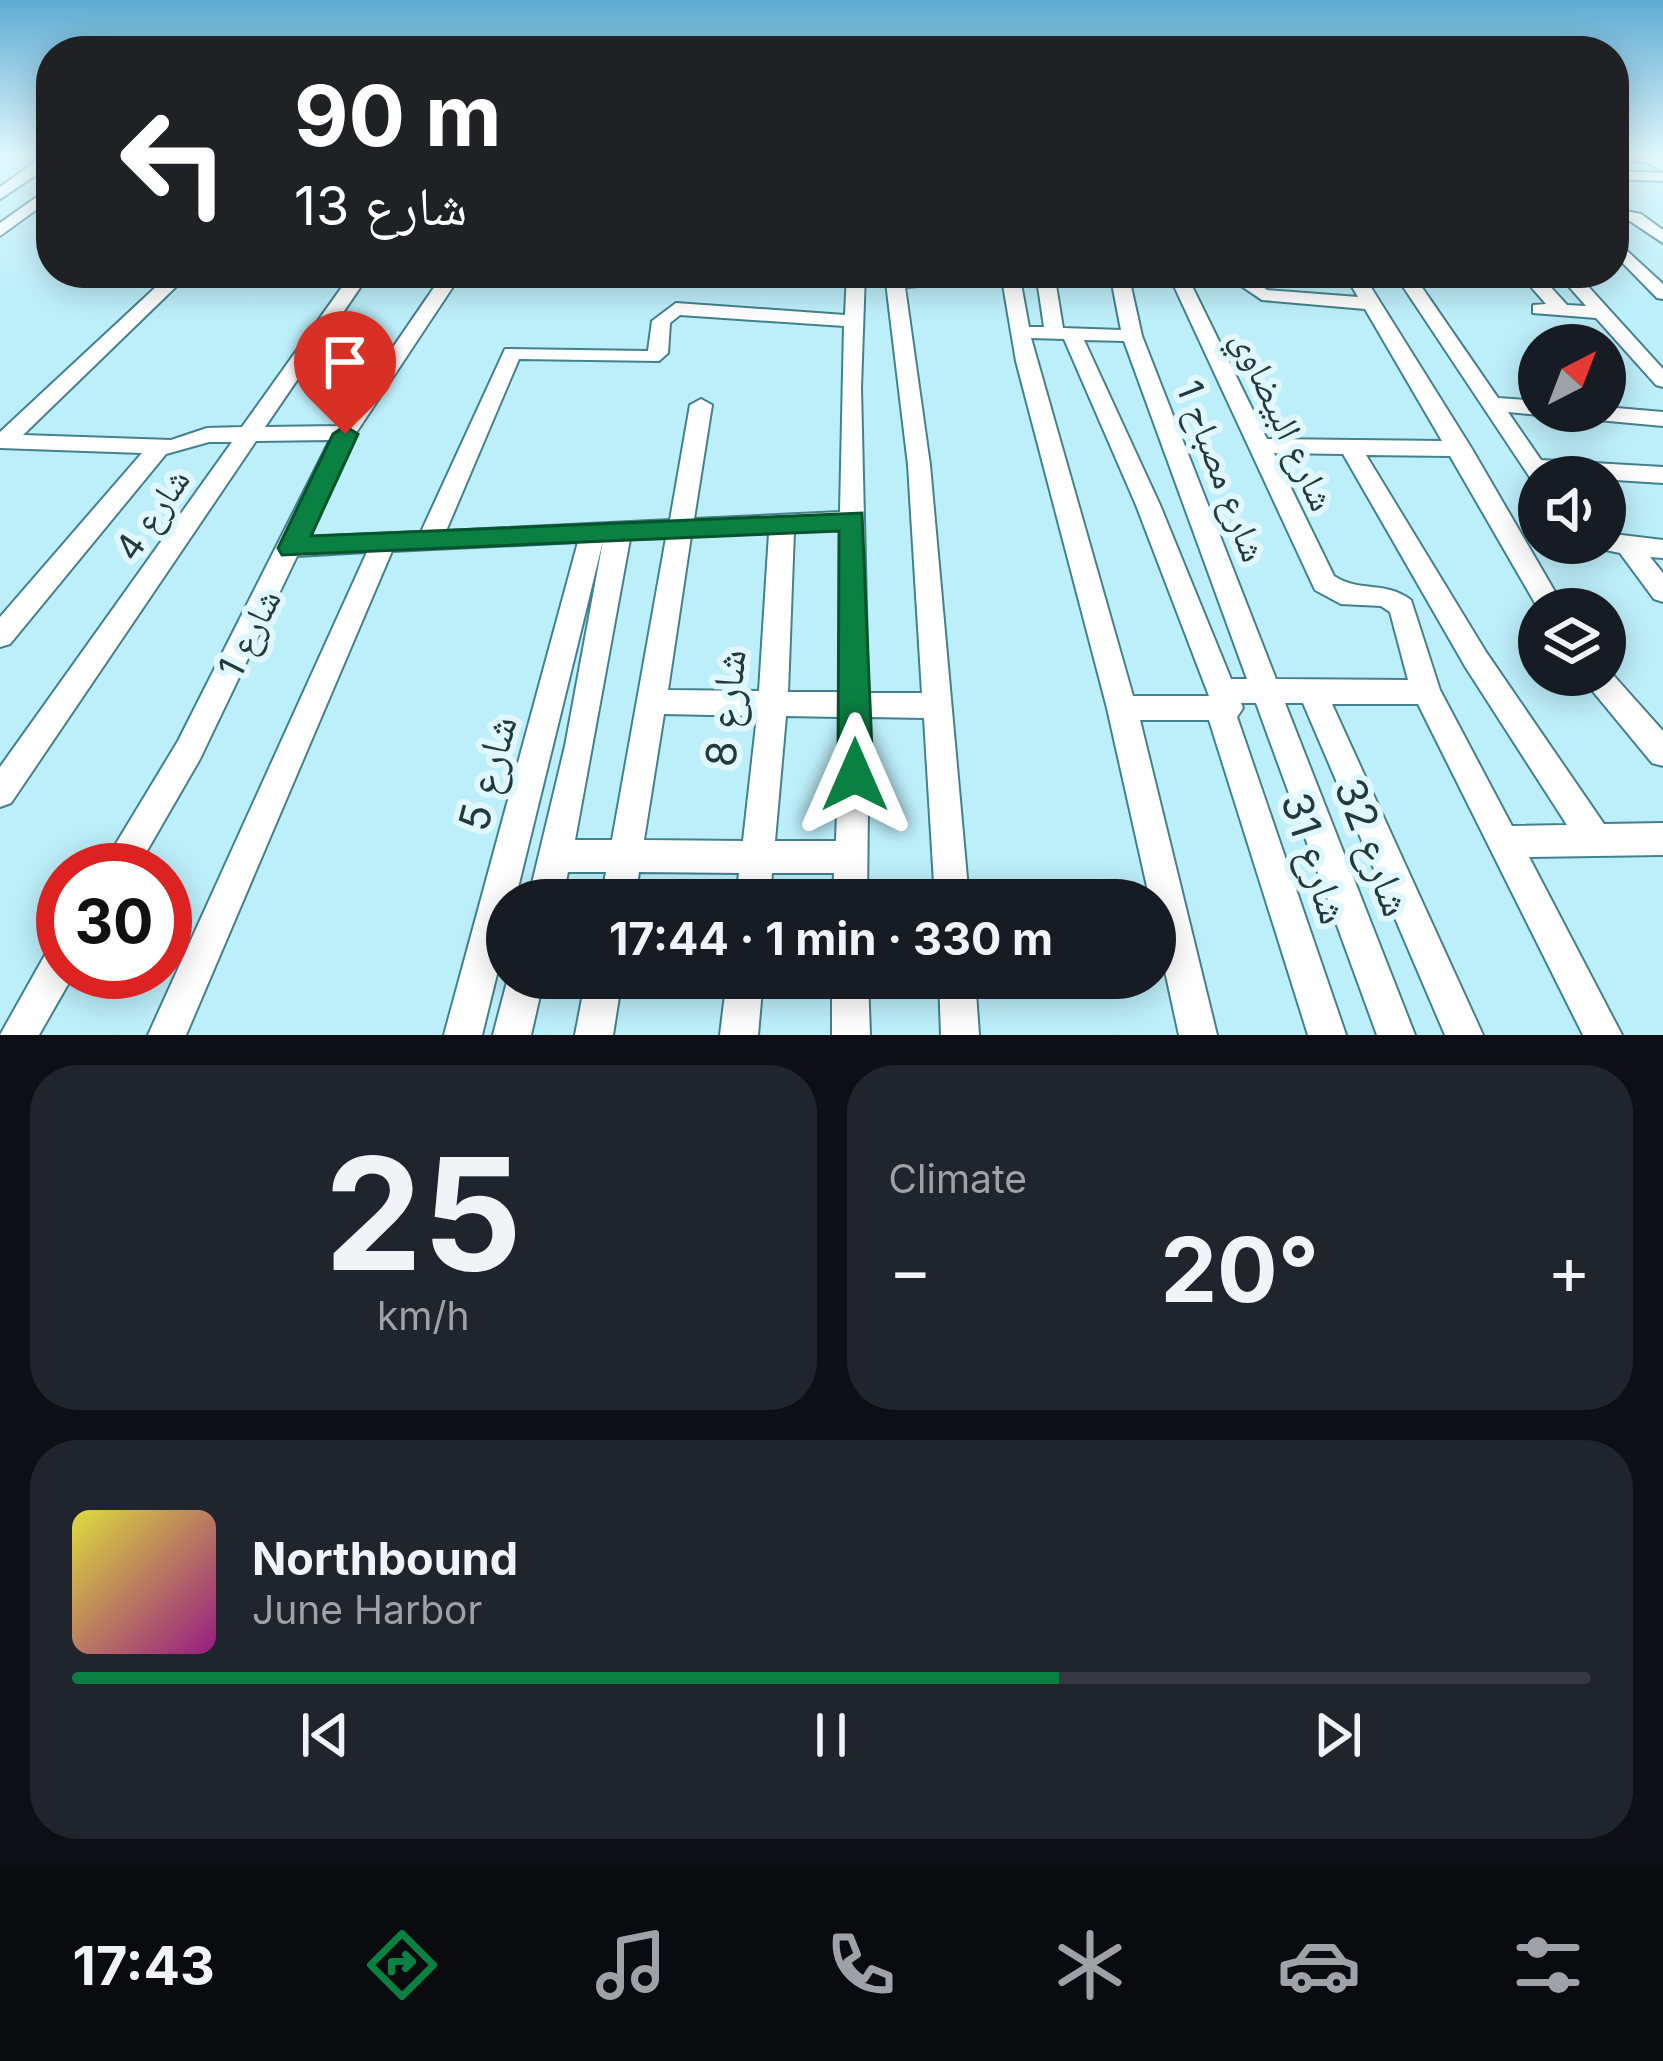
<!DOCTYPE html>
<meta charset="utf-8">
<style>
:root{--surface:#171b24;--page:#20242c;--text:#f1f3f6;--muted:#9ea1a6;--line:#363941;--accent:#0b8043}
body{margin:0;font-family:Inter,"Noto Naskh Arabic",sans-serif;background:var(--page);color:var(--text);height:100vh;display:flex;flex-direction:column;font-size:45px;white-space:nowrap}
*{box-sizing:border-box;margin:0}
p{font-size:39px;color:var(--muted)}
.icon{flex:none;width:66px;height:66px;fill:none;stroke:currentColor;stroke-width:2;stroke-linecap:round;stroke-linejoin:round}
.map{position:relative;height:1035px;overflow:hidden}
.panel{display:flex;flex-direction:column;gap:30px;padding:30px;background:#0d0f14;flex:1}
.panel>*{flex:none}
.hud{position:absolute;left:36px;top:36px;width:1593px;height:252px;border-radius:48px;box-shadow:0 6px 30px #0003;background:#202124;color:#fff;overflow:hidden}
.needle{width:78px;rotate:42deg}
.controls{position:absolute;left:1518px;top:324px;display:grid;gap:24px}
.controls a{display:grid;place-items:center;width:108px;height:108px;border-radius:50%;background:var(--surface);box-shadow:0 6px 30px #0003;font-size:60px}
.speed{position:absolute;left:36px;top:843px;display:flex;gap:24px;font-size:60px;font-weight:700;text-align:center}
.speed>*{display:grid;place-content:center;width:156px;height:156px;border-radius:50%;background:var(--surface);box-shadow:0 6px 30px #0003;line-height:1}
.speed .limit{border:18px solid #d22;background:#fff;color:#111}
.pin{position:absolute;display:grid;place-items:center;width:102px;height:102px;color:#fff;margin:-123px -51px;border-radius:50% 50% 50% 0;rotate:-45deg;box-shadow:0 0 12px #0007}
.pin .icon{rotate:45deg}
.me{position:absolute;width:132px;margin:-66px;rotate:0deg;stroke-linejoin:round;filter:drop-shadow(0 0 9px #0008)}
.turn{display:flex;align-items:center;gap:42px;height:252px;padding:0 60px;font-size:54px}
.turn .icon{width:156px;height:156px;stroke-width:2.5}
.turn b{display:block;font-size:84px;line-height:102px}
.big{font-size:90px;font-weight:700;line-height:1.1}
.panel .tile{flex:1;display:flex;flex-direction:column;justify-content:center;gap:18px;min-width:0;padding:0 42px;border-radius:48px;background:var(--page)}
.panel .dial{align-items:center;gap:0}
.dial b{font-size:156px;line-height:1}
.song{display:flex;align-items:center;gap:36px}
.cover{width:144px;height:144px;border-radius:18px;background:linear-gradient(135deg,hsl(60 70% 55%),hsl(310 70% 35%))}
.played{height:12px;border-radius:6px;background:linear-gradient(90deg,var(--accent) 65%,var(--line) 65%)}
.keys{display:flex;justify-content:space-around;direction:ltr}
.heat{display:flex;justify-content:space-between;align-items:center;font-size:66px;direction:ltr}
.panel .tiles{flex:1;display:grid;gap:30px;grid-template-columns:1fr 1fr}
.tile:last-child{grid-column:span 2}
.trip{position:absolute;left:486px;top:879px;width:690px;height:120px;border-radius:60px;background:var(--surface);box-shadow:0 6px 30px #0003;font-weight:700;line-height:120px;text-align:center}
.tab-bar{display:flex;height:192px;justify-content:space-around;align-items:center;background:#090b0e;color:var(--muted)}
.tab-bar .icon{width:84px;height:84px}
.tab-bar .on{color:var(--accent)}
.tab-bar b{font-size:54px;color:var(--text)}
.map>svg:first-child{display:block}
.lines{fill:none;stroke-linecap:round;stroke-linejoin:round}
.street-casing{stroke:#43818e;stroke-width:4}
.street{fill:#fff;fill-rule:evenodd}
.route{fill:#0b8043;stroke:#07532c;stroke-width:3}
.labels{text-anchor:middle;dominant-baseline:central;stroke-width:12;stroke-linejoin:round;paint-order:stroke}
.street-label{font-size:36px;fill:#203a3f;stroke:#dff7fd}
.near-street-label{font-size:42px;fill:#203a3f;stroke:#dff7fd}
</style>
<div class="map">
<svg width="1663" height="1035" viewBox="0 0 1663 1035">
<rect width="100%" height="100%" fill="#bdeffa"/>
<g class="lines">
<defs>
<path id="street" d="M45,155H51V165L0,199V187Z
M1614,155H1654L1663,161V171L1644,161L1614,160Z
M1614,171L1663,173V181L1614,179Z
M51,187V199L0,236V223Z
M1614,209L1641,214L1663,230V243L1630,221L1614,219Z
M1614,239L1663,284V299L1657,298L1614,254Z
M171,273H190L23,435L171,440L207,428L242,427L352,273H370L265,427L339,426L444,273H462L356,433L306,537L421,532L505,349L648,351L652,321L676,303L845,315L847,273H865L861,388L868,693H922L908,465L886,282L895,277L941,273L935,285L905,287L930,465L969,900H935L924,718L869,717L867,900H833L834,873H772L770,900H736L739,873L639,872L635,900H601L606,872H568L562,900H528L565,746L603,541L515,900H507V933L482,1035H444L578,542L392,551L186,1035H148L367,552L297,556L200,759L136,870H100L178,741L330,440L256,441L11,803L0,807V767L232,442H209L166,454L10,644L0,647V617L142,453L0,448V432ZM680,315L844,326L840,512L694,519L712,405L701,399L690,405L670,520L446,531L519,359L659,361L668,353L670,323ZM840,529V692H788L794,531ZM769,533L759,691L668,690L691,536ZM666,538L612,840H575L630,539ZM664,714L757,716L743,841L644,840ZM786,716L840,717L836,841H775Z
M1001,273H1019L1029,327H1044L1036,273H1054L1063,328L1121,330L1110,273H1128L1142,336L1276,679L1408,680L1390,612L1381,606L1341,604L1315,590L1168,273H1245L1267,290L1358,297L1344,273H1362L1472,449L1565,609L1539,610L1450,456L1366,455L1486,652L1604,824L1663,823V855L1529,857L1622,1035H1583L1418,704H1332L1483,1035H1445L1303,703H1285L1415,1035H1377L1256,703H1241L1243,708L1237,717L1346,1035H1308L1209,720H1140L1217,1035H1179L1155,925V900H1150L1107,708L1016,361ZM1189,280L1234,281L1262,300L1365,309L1442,441L1267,439ZM1031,338L1064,339L1136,505L1209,696H1133ZM1084,340L1124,341L1247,679H1231L1160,505ZM1274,453L1343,454L1466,668L1567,825L1512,826L1440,690L1411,600C1384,580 1359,593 1334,576Z
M1394,273H1412L1498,398L1539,401V411H1548L1539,415L1508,412L1541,460L1663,467V483L1552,476L1539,477V484L1533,482Z
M1519,273H1538L1567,305L1586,306L1557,273H1576L1663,369V387L1656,385L1596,318L1533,313V305L1546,304Z
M1605,407L1663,412V426L1576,418L1565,411H1605Z
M1605,533L1663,540V558L1650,557L1663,573V602L1654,599L1620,553L1596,548L1593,543H1605Z
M1606,667L1663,731V766L1652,763L1586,683L1582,675H1605Z
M63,941V972H75L39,1035H0L50,946Z
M508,978H544L531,1035H493Z
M586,978H622L613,1035H575Z
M727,978H763L758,1035H720Z
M832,978H868L870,1035H832Z
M939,978H975L979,1035H941Z"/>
</defs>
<use href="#street" class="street-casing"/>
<use href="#street" class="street"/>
</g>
<linearGradient id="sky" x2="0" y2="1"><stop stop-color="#5eabd2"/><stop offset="0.52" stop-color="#e1f8fd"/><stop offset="1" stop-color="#e1f8fd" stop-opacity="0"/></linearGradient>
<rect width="1663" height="300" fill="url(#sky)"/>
<path class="route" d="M345,426L358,434L311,536L862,513L873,775L868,786L855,791L843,786L838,775L839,531L282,555L278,548L333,434Z"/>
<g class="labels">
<g class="street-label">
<text transform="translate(1284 420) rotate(65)">شارع البيضاوي</text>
<text transform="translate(1222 471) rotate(69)">شارع مصباح 1</text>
<text transform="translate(152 514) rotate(-56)">شارع 4</text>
<text transform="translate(249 633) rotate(-63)">شارع 1</text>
</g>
<g class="near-street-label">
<text transform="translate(725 708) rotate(-85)">شارع 8</text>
<text transform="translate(487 773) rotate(-75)">شارع 5</text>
<text transform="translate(1374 847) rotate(69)">شارع 32</text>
<text transform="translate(1316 858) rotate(72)">شارع 31</text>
</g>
</g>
</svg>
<div class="controls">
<a><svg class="needle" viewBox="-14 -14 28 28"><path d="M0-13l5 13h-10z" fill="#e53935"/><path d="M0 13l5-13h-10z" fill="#9ea1a6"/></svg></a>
<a><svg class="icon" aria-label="sound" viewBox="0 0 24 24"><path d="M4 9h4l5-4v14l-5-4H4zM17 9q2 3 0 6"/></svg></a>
<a><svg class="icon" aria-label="layers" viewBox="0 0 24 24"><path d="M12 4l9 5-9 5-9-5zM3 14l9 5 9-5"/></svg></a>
</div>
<div class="speed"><div class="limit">30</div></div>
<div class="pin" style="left:345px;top:434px;background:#d93025"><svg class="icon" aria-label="arrive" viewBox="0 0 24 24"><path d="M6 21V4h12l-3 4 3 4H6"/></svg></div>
<svg class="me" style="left:855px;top:775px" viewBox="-20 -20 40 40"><path d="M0-17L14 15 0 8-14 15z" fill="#0b8043" stroke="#fff" stroke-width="4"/></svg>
<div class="trip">17:44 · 1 min · 330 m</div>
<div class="hud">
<div class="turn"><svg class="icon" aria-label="left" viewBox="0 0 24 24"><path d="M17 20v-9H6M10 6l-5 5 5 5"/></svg><div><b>90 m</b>شارع 13</div></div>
</div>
</div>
<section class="panel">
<div class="tiles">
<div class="tile dial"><b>25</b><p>km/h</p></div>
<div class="tile"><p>Climate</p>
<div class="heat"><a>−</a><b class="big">20°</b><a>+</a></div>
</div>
<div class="tile">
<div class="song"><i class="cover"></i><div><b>Northbound</b><p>June Harbor</p></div></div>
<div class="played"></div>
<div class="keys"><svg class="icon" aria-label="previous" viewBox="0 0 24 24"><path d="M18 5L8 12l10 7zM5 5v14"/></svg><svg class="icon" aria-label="pause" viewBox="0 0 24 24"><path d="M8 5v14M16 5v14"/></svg><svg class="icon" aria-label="next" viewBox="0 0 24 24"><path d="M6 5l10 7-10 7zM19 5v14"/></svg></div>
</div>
</div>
</section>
<nav class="tab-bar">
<b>17:43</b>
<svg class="icon on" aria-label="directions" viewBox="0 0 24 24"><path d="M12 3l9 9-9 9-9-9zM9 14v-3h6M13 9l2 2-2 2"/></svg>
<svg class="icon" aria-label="music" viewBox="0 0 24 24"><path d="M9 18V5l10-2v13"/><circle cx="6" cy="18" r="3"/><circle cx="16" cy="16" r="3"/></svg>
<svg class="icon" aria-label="phone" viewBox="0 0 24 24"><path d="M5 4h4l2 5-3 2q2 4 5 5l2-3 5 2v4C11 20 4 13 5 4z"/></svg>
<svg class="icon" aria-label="climate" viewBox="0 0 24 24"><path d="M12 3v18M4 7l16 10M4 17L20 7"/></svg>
<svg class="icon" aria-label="car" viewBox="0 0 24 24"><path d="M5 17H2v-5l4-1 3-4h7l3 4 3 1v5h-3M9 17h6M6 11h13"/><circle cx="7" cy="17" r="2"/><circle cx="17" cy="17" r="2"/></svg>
<svg class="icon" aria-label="filters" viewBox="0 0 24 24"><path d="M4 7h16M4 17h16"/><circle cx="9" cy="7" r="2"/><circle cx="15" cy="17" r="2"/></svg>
</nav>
